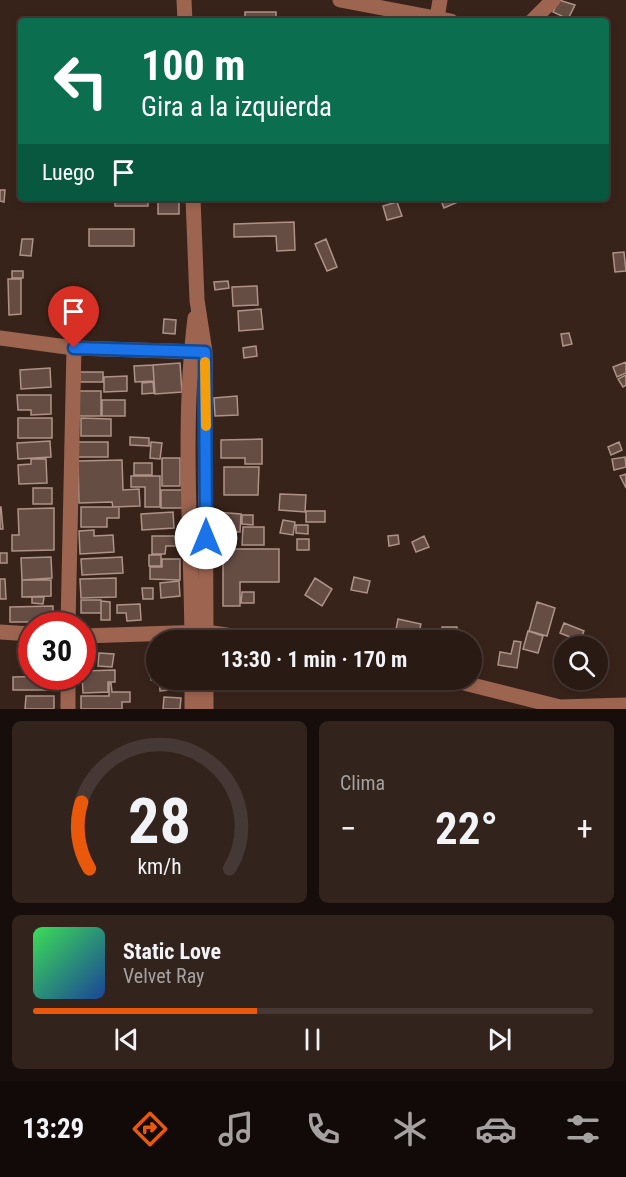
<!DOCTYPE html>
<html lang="es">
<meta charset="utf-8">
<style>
:root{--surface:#2a1a14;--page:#32231d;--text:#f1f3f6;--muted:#a5a1a0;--line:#463834;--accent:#ea580c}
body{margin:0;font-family:"Roboto Condensed",sans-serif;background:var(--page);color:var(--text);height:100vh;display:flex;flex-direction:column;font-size:22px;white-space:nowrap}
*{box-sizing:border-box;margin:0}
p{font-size:20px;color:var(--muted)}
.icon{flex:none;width:33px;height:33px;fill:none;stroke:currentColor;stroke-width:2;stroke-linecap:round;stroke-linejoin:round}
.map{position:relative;height:709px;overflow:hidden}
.sheet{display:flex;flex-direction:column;gap:12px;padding:12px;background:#170e0b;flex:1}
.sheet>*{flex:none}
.top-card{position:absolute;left:18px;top:18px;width:591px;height:183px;border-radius:6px;box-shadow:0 3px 9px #0003,0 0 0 2px var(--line);background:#0b6e4f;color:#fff;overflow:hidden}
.fabs{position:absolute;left:554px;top:636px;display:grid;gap:12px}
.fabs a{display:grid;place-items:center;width:54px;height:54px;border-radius:50%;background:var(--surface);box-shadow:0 3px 9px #0003,0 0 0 2px var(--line);font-size:30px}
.speed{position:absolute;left:18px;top:612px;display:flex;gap:12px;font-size:30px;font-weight:700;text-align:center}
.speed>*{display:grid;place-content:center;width:78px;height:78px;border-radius:50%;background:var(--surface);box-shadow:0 3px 9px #0003,0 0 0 2px var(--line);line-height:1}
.speed .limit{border:9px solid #d22;background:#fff;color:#111}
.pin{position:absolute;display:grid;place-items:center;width:51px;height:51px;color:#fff;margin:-62px -26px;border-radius:50% 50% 50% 0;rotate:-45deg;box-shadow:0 0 6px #0007}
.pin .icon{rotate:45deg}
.me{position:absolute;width:66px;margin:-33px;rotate:0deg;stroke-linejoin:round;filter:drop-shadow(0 0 4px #0008)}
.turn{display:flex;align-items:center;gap:21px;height:126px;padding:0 24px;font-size:27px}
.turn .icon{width:78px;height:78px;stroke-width:2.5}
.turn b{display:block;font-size:42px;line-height:51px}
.then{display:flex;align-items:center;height:57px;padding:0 24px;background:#0003;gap:12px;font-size:22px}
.big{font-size:45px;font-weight:700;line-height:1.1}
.sheet .widget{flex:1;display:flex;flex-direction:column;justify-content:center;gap:9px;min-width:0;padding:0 21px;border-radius:9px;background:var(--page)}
.sheet .dial{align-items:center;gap:0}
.dial svg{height:156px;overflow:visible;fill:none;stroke:var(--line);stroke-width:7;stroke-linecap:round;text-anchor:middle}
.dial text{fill:var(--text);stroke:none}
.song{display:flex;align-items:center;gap:18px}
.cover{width:72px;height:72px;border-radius:9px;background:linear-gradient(135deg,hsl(130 70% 55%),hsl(220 70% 35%))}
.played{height:6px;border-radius:3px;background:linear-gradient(90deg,var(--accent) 40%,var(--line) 40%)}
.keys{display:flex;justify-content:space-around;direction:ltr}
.heat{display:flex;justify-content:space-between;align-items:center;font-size:33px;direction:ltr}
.sheet .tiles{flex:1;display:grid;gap:12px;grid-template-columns:1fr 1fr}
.widget:last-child{grid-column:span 2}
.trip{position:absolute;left:146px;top:630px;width:336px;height:60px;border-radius:30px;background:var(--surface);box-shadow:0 3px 9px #0003,0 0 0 2px var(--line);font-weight:700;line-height:60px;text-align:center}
.menu{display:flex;height:96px;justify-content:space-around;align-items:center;background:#110a08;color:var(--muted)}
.menu .icon{width:42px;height:42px}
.menu .selected{color:var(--accent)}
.menu b{font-size:27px;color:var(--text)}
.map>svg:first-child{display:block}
.building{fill:#654d44;stroke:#ae9288;stroke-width:1.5}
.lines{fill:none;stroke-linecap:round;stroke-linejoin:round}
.minor{stroke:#9d6550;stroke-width:15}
.route-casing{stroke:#114b97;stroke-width:15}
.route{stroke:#1a73e8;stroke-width:10}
.slow{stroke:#f59e0b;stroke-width:10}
</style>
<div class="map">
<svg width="626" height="709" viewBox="0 0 626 709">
<rect width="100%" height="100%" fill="#38231a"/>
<path class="building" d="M559,0L575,5L568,19L553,12Z
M245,12H276V21H245Z
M356,17H367V21H356Z
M236,18L237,21H212V20Z
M0,190H5L4,202L0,201Z
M115,198H148V206H115Z
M158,198H179V214H158Z
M440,198H459L460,201L444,208Z
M397,202L402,216L387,220L383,206Z
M294,222L295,250L277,251L276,236L234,237V224Z
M89,229H134V246H89Z
M22,239H33L31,256L20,255Z
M326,239L337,267L327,271L315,244Z
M624,252L626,271L615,272L613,253Z
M12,271H23V278H12Z
M8,279H21V314L9,315Z
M228,281L229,288L215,290L214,282Z
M257,286L258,305L233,306L232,287Z
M261,309L263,329L239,331L238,311Z
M164,319L176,320L175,334L163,333Z
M569,333L572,344L563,346L561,334Z
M256,346L257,356L244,358L243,348Z
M626,362V373L617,377L613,367Z
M180,363L182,392L155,394L153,365Z
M153,365L154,381L135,382L134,366Z
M50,368L51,387L21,389L20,370Z
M80,372H103V382H80Z
M626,375V385L623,387L618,379Z
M127,376V391L104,392V377Z
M153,382L154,393L142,394V383Z
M79,391H101V416H79Z
M17,395H51V414L31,415V410H18Z
M237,396L238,415L215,416L214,398Z
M102,400H125V416H102Z
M18,418H52V438H18Z
M81,418L111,419V436H81Z
M130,437L149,438V446L130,445Z
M262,439V464H245V458H221V440Z
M50,441L51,457L18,459L17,443Z
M78,442H108V457H78Z
M151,442L162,443L160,459L150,458Z
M619,442L622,450L611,455L608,447Z
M625,457L626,467L614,470L612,459Z
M162,458H180V486H162Z
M31,459H46L47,483L19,484L18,465L31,464Z
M122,460L123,490L139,489L140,506L113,507L112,502L79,503L78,461Z
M134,463H152V475H134Z
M224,467H259L258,495H224Z
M626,474V488L620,476Z
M131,476H160V507H145V487H131Z
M33,488H52V504H33Z
M161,490H183V508H161Z
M280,494L306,495L305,512L279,510Z
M0,507H1L3,529H0Z
M81,507H119V518H107V527H81Z
M54,508V550L12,551V535H19L18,509Z
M306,511H325V522H306Z
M173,512L174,528L142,530L141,514Z
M215,512L241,514L240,532L214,531Z
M242,515H253V525L242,524Z
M283,520L295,522L293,535L280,533Z
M296,525H308V534L296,533Z
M243,527H264V545H242Z
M94,530V536L113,535L114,552L80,554L79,531Z
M398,535L399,544L389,546L388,536Z
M152,536H179V546H166L165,554H152Z
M424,536L429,547L416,552L412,542Z
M297,539H309V550H297Z
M223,549H279V582H240V606H223Z
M0,553H7V563H0Z
M149,555H161V566H149Z
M51,557L52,578L22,580L21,558Z
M122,557L123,573L82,575L81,559Z
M162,559H180V580L150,579V567H162Z
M354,577L370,581L367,593L351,590Z
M116,578V597L81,598L80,579Z
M315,578L332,589L322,606L305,595Z
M0,579H5L6,599H0Z
M22,580H51V596L22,597Z
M179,581L180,596L161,598L160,583Z
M142,588H153V599H143Z
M242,592H254V603H241Z
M32,597H44L43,604L32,603Z
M81,600H101V613H81Z
M101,601L110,602V620H101Z
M537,602L555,608L547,636L529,631Z
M140,604L141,620L127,621L126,613H117V605Z
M53,606V622H10V607Z
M398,619L421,624L417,640H394Z
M564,623L584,631L580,641L560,633Z
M442,627H457V640H442Z
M528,631L543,636L538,653L523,649Z
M514,641L521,642L517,668L498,665L500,652L511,654Z
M152,651H156V668H153Z
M24,652L32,653V666H24Z
M83,652L95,653L94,657H83Z
M99,653L114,654L112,667L98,666Z
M115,670V682H108V692L83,693L82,671Z
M156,671V680H151L150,672Z
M52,676V690H13V677Z
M159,680H179L180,689L160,691Z
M111,683L112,692H130V702H122V709H81V696H109V684Z
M26,696H54V709H25Z
M164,697L181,698L180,709H163Z"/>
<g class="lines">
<path class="minor" d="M184,0L185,21
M340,0L451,21
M437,18L440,0
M532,21L553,0
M193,198L197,300L205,352L206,640
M0,338L74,348L200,352
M68,626L74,348
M0,632L32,634
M82,636L206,632L260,640
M192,640C191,534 182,424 195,318
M68,676V709
M192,680V709
M206,680V709
M452,680L560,707L626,705"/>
</g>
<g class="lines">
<defs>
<path id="route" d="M74,348L205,352L206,538"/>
</defs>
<use href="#route" class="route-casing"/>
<use href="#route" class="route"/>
<path class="slow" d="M205,362L206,426"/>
</g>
</svg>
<div class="fabs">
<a><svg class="icon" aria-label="search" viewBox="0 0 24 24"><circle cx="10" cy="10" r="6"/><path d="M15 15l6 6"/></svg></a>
</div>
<div class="speed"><div class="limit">30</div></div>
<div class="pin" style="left:74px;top:348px;background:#d93025"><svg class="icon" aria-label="arrive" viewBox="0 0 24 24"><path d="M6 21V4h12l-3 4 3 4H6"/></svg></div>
<svg class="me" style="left:206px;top:538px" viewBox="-20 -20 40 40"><circle r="19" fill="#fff"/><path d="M0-13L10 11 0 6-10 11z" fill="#1a73e8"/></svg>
<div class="trip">13:30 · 1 min · 170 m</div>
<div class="top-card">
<div class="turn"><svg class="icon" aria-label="left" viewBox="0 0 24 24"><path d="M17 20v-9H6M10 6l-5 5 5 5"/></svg><div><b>100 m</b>Gira a la izquierda</div></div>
<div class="then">Luego<svg class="icon" aria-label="arrive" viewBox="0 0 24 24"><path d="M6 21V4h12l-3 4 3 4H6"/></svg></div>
</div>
</div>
<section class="sheet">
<div class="tiles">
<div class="widget dial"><svg viewBox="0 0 100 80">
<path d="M14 69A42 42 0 1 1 86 69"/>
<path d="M14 69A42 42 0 0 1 10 35" stroke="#ea580c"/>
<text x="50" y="56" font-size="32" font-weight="700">28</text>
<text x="50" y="72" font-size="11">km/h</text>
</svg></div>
<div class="widget"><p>Clima</p>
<div class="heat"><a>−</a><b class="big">22°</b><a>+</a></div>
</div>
<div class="widget">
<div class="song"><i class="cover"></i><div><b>Static Love</b><p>Velvet Ray</p></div></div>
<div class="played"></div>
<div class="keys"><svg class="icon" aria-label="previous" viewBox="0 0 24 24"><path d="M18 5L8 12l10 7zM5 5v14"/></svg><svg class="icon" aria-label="pause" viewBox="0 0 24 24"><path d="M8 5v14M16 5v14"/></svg><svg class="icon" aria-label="next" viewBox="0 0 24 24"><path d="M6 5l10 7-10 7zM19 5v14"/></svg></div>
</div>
</div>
</section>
<nav class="menu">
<b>13:29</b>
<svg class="icon selected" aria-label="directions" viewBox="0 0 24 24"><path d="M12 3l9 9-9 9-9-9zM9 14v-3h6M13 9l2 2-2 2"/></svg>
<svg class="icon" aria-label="music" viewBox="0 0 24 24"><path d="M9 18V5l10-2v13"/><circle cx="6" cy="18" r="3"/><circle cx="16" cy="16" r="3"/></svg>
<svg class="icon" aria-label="phone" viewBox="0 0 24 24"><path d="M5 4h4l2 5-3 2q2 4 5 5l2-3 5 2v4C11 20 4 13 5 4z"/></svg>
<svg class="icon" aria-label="climate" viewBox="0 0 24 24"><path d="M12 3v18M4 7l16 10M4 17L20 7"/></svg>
<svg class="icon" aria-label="car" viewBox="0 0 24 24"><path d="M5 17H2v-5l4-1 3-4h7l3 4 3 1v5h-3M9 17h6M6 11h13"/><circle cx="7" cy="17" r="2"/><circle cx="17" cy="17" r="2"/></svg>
<svg class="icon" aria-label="filters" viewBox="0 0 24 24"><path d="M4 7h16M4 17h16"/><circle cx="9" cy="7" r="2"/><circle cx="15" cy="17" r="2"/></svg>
</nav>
